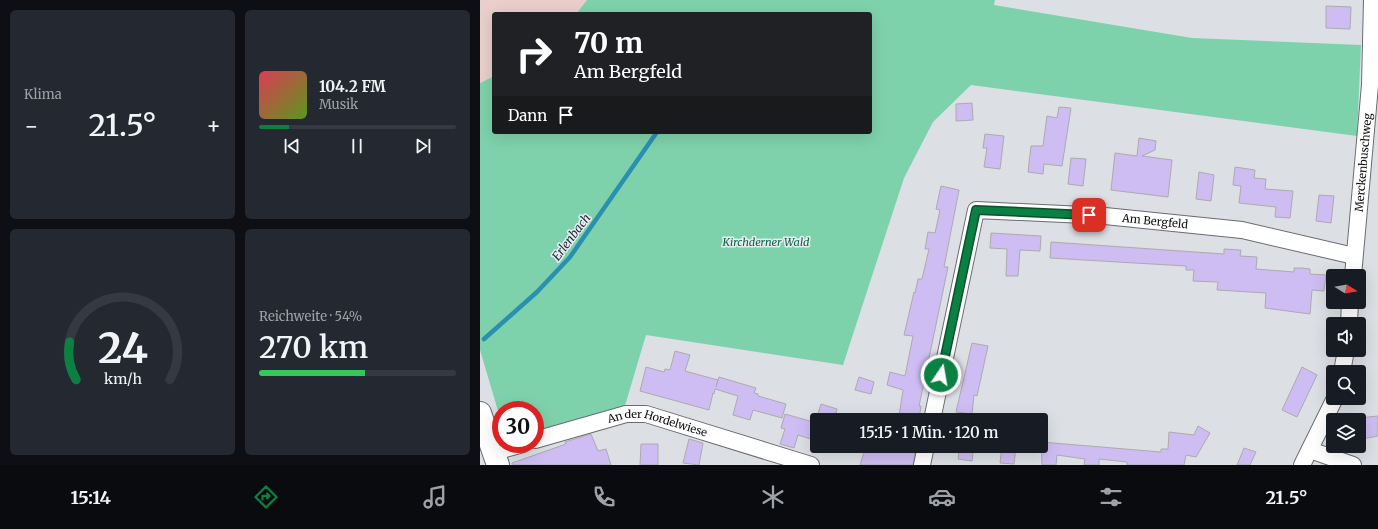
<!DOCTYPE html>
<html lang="de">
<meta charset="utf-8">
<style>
:root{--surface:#171b24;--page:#242831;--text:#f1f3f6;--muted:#9ea1a6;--line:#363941;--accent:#0b8043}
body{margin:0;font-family:Merriweather,serif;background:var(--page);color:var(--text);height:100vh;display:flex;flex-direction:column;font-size:15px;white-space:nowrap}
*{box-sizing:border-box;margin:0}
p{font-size:13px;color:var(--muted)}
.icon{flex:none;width:22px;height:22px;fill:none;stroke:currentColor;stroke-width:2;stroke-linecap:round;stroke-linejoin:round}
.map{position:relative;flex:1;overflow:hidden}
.drawer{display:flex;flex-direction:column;gap:10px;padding:10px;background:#0d0f14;width:480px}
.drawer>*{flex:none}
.hud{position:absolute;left:12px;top:12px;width:380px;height:122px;border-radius:4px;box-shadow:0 4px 16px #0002;background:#202124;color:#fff;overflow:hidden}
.needle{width:26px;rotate:101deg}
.fabs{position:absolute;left:846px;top:269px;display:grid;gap:8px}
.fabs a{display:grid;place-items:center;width:40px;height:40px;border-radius:4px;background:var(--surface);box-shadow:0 4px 16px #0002;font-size:20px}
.speed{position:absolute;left:12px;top:401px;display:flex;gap:8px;font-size:20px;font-weight:700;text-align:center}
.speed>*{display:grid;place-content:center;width:52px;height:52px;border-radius:50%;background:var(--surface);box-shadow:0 4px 16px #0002;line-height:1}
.speed .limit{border:6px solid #d22;background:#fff;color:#111}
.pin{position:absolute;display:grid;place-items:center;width:34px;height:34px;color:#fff;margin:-17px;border-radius:8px;box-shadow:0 2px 6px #0006}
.me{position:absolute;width:44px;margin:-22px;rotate:12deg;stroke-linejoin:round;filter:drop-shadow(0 0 3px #0008)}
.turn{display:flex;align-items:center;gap:14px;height:84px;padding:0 16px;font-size:18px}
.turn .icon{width:52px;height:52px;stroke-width:2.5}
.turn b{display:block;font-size:28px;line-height:34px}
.then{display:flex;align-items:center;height:38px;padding:0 16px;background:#0003;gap:8px;font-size:15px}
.big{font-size:30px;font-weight:600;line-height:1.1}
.drawer .tile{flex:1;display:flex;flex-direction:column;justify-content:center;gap:6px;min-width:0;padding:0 14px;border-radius:6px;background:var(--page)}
.drawer .dial{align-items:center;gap:0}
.dial svg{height:104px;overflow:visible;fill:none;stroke:var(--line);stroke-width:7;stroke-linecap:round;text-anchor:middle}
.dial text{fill:var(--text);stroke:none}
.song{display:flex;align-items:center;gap:12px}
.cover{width:48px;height:48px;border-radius:6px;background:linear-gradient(135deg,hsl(350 70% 55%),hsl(90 70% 35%))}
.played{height:4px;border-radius:2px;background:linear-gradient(90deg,var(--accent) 15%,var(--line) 15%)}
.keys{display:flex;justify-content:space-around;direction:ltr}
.heat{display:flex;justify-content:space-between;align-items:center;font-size:22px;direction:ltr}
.charge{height:6px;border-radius:3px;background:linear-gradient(90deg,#34c759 54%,var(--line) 0)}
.drawer .tiles{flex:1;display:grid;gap:10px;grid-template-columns:repeat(2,1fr)}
.trip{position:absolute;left:330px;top:413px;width:238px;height:40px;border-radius:4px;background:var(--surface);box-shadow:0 4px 16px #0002;font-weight:600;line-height:40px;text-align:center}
.menu{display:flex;height:64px;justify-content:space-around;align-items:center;background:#090b0e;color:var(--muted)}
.menu .icon{width:28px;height:28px}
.menu .selected{color:var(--accent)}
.menu b{font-size:18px;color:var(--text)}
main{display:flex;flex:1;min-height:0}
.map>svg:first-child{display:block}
.industrial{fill:#e9cecb}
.green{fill:#7ed2ab}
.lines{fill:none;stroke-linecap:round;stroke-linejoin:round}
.stream{stroke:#2990af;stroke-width:4.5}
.building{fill:#cebdf2;stroke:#acaaaf}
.street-casing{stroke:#696c70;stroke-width:18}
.secondary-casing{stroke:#696c70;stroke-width:24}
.street{stroke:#fff;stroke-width:16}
.secondary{stroke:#fff;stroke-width:22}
.route-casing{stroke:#07532c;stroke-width:10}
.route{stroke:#0b8043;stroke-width:7}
.labels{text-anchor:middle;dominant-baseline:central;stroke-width:3;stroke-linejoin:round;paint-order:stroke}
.street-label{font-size:11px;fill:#0e0e10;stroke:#eaecf1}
.park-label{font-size:11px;font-style:italic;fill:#066444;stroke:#eaecf1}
.water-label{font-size:12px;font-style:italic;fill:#182e36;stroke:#eaecf1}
</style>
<main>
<section class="drawer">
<div class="tiles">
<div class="tile"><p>Klima</p>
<div class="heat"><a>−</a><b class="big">21.5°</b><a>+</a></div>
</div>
<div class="tile">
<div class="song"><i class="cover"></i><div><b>104.2 FM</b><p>Musik</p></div></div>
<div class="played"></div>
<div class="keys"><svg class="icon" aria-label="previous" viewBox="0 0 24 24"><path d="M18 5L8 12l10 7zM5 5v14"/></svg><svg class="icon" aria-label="pause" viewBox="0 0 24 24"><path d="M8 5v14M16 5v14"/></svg><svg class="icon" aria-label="next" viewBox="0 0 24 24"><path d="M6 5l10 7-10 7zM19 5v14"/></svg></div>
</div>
<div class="tile dial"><svg viewBox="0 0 100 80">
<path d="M14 69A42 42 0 1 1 86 69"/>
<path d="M14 69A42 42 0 0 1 9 40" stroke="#0b8043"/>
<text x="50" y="56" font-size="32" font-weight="700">24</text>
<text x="50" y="72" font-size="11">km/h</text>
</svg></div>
<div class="tile"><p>Reichweite · 54%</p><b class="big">270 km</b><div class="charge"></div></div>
</div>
</section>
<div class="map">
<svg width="898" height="465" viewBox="0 0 898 465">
<rect width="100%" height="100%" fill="#dcdfe4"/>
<path class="industrial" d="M0,0H107L96,14H14V76L0,83Z"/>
<path class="green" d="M107,0H515L514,5L712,38L881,45L877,136L491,85L453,122L424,178L363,365L166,335L144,409L55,435V410H21V421L0,350V83L14,76V132H390V14H96Z"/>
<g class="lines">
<path class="stream" d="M4,339L57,292L90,257L177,132"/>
</g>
<path class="building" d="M846,6L871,7L870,29L846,28Z
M492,103L493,120L476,121V104Z
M579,107L591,108L582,166L564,164L563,174L548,172L551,146H563L567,116L577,118Z
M505,134L524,136L520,169L504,167L507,148H503Z
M659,138L676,141L675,150L662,156L692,160L688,197L631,190L635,153L657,156Z
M591,158L606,159L603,186L588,184Z
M755,167L775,170L774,178L786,179L785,189L813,191L810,218L795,217L796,207L759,203L761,186L753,185Z
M719,172L734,175L731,201L716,199Z
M461,186L479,190L464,267H468L439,406H441L439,420L419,416L423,390L407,385L410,372L425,376L433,336L424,335L434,292L435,293L438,279H442L449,249H445L448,232L455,233L460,210L456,209Z
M839,195L854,196L851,223L836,221Z
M511,233L561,236L560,251L540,250L538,276H526L527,249L510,248Z
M571,242L744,254V249L761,250L760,256L777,257L776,269L814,272V268H822L830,269V274L846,275L844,291L832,290L830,314L785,308L786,293L737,290L738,282L713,281L714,270H706V266L570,258Z
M492,343L508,346L497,396L494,395L492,414L476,412Z
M195,351L210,355L205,371L238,380L236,387L239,377L276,388L274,393L278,394V396L306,404L302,418L273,410L270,420L253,415L258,396L235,389L234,394L233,393L229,410L160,391L166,367L184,372L185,369L190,370Z
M822,367L837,375L817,417L802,410Z
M379,377L394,382L391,394L375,390Z
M341,404L357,409L354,420H336Z
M305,414L337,423V441L318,435L314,448L300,444L305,429L301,428Z
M898,416V436L882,439L878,418Z
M718,426L730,433L716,457L706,455L704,465H647V462L619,459V465H604L605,459L577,455L576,465H562L561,442L681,452V449H688L689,432L714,435Z
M111,434L118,451L126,449L131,465H32V463L86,444L85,442Z
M209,439L223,443L219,465L203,463Z
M161,444H178V465H160Z
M386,446H409V448L435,453L433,465H380Z
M480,446H494L492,461L478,459Z
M522,446H536L534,464L520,463Z
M764,448L776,452L770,465H757Z"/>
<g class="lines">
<defs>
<g id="street">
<path id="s1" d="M873,276L890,85L892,0"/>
<path d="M869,324L870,302"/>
<path d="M862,372L866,350"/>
<path id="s2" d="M452,420L496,210L625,216L762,230L874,256"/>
<path id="s3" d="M55,440L146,414H166L331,465"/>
<path d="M830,450L873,465"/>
<path d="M14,452L43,444"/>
<path d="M442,465L446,446"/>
<path d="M822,465L855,398"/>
</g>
<path id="secondary" d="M0,413L18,465"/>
</defs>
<use href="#street" class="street-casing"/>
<use href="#secondary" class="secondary-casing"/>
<use href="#street" class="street"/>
<use href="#secondary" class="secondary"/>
</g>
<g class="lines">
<defs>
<path id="route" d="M461,375L496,210L609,215"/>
</defs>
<use href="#route" class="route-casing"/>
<use href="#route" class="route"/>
</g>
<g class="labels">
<g class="street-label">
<text stroke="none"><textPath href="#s1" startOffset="114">Merckenbuschweg</textPath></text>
<text stroke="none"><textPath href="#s2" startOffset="394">Am Bergfeld</textPath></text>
<text stroke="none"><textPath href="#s3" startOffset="127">An der Hordelwiese</textPath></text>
</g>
<g class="park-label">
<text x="286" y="242">Kirchderner Wald</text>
</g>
<g class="water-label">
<text transform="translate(91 237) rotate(-53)">Erlenbach</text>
</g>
</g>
</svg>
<div class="fabs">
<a><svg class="needle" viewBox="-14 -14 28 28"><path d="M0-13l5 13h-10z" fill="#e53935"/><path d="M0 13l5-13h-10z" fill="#9ea1a6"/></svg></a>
<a><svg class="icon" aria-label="sound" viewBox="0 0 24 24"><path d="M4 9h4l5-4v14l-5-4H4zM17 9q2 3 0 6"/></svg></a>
<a><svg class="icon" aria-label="search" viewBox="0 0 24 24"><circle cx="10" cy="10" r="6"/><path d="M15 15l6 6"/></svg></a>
<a><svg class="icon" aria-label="layers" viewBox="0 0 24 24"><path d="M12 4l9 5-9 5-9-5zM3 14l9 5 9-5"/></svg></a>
</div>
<div class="speed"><div class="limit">30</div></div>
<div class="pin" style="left:609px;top:215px;background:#d93025"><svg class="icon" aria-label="arrive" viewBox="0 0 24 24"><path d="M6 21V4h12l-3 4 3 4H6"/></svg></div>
<svg class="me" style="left:461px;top:375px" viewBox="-20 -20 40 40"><circle r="17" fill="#0b8043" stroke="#fff" stroke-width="3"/><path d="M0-11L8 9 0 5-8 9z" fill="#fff"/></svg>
<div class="trip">15:15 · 1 Min. · 120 m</div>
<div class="hud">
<div class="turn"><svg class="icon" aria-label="right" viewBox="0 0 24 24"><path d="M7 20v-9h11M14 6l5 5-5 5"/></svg><div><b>70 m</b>Am Bergfeld</div></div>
<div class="then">Dann<svg class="icon" aria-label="arrive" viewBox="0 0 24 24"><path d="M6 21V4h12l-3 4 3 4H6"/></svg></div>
</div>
</div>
</main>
<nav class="menu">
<b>15:14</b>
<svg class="icon selected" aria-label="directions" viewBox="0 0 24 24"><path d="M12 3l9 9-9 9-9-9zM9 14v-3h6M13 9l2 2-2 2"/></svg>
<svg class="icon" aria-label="music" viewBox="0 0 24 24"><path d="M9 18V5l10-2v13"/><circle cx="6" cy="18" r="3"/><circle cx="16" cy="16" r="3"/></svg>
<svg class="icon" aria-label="phone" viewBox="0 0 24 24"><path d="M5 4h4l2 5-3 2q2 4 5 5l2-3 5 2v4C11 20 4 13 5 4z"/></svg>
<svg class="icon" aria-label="climate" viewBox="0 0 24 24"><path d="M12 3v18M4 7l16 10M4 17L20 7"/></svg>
<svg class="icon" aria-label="car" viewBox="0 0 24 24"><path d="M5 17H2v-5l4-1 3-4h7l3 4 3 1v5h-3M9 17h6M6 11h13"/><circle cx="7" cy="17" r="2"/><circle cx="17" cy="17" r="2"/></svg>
<svg class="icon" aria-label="filters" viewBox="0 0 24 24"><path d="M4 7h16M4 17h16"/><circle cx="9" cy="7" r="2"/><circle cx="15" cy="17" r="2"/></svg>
<b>21.5°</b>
</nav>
